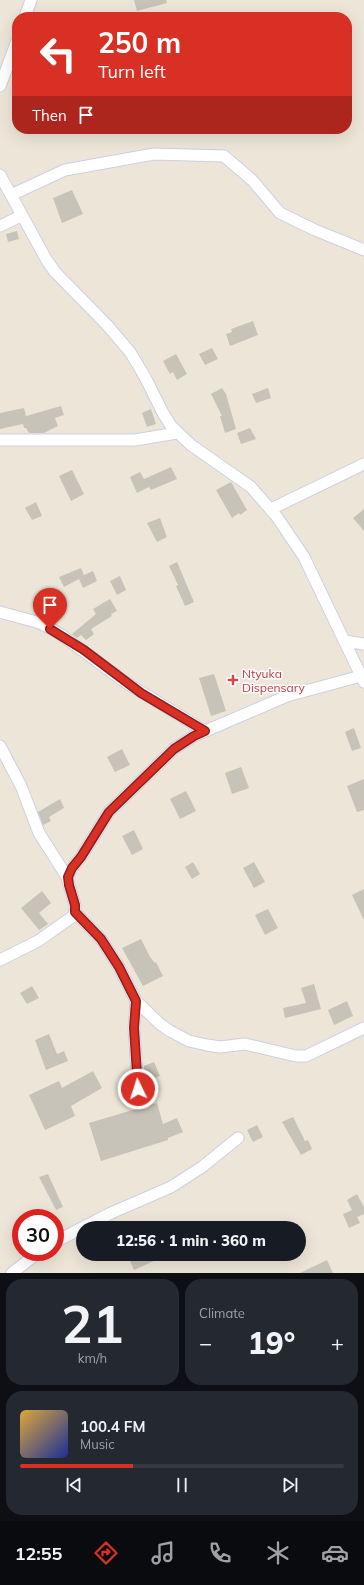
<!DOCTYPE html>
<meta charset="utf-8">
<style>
:root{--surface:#171b24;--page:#242831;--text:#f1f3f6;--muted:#9ea1a6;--line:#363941;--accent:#d93025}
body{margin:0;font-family:Mulish,sans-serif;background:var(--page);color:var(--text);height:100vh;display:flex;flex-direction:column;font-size:15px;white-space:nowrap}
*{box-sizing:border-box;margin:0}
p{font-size:13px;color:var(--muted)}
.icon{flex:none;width:22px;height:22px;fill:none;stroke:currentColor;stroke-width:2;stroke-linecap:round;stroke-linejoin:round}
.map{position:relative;height:1273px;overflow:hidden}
.panel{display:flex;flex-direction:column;gap:6px;padding:6px;background:#0d0f14;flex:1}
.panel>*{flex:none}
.hud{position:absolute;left:12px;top:12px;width:340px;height:122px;border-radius:16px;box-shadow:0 4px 16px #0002;background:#d93025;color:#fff;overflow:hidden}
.speed{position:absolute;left:12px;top:1209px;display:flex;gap:8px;font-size:20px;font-weight:700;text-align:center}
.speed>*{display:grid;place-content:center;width:52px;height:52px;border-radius:50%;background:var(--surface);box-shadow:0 4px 16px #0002;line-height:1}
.speed .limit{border:6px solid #d22;background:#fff;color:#111}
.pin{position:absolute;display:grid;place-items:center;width:34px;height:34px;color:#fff;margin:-41px -17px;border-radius:50% 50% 50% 0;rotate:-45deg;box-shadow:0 0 4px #0007}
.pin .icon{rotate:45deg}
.me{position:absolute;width:44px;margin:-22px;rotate:356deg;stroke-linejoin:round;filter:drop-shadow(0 0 3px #0008)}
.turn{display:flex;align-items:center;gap:14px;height:84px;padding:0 20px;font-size:18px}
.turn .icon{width:52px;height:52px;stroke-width:2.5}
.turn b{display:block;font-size:28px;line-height:34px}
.then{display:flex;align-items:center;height:38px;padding:0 20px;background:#0003;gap:8px;font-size:15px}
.big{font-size:30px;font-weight:800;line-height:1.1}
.panel .widget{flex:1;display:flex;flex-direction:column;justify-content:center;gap:6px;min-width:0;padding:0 14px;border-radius:16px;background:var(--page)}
.panel .dial{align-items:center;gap:0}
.dial b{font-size:52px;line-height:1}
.song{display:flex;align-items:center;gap:12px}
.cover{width:48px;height:48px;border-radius:6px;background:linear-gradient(135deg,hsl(40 70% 55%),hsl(230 70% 35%))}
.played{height:4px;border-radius:2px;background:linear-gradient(90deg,var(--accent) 35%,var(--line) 35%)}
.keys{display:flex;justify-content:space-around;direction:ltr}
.heat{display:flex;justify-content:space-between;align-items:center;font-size:22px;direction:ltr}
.panel .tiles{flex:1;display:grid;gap:6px;grid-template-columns:1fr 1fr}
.widget:last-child{grid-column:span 2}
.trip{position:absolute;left:76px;top:1221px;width:230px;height:40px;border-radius:20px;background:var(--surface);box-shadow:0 4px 16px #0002;font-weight:800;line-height:40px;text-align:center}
.tab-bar{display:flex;height:64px;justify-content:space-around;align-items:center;background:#090b0e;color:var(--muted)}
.tab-bar .icon{width:28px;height:28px}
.tab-bar .on{color:var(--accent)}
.tab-bar b{font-size:18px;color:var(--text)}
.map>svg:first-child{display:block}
.building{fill:#c7c3b8}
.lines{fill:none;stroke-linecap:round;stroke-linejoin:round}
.street-casing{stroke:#cdcfe3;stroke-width:13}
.street{stroke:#fff;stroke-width:11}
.route-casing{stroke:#8d1f18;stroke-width:10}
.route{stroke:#d93025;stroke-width:7}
.health-dot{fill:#e0444e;stroke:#fff;stroke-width:1.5}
.labels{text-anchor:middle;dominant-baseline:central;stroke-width:3;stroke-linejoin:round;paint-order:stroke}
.health-label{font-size:12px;fill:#be3a42;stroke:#fff;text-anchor:start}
</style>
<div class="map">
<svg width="364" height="1273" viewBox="0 0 364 1273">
<rect width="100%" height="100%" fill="#ede6d8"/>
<path class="building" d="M134,0H166L167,3L137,11Z
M72,190L83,214L62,223L53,198Z
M17,231L19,239L8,242L6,234Z
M253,321L258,335L230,346L226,334L232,332L231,329Z
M212,348L218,359L205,365L199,354Z
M176,354L187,374L177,380L173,372L170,374L163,361Z
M222,388L226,394L236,429L225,433L220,416H222L211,394Z
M268,388L271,398L256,403L252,394Z
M61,406L64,415L55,418L58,426L44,433H29L26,428H24L23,424L0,429V413L24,408L26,416Z
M151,409L156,424L147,427L142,413Z
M250,428L256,439L241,444L237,433Z
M171,467L177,479L151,490L149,487L137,493L130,477L140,472L144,479Z
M72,470L84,494L71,501L59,476Z
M231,482L247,510L240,515L239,513L232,518L216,490Z
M36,502L42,516L32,520L25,508Z
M364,509V531L353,518Z
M160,518L167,537L157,542L147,523Z
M177,562L194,602L185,606L176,586L178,585L169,566Z
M81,568L84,575L93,571L97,581L83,588L79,579L64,587L59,577Z
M120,576L126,590L117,595L110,581Z
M110,599L117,611L111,614L112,616L91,629L94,634L86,640L81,635L77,638L72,634L96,614L93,609Z
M214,674L226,711L211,716L199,678Z
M354,728L361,748L352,751L345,732Z
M122,749L130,765L115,772L107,757Z
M241,767L249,788L232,794L225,773Z
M364,779V810L357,812L347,786Z
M186,791L196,811L180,819L170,799Z
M60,799L64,808L49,817L51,821L43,825L38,812Z
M134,830L143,849L132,855L122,836Z
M193,862L200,874L192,879L185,867Z
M254,862L265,882L254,888L243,868Z
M364,889V920L352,895Z
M42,891L51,903L39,913L48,924L39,930L21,908Z
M268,909L278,928L265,935L255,915Z
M141,939L150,957L155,963L156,962L163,976L143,986L122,948Z
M314,984L321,1009L285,1018L283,1008L306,1003L301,988Z
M32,986L39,998L27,1004L20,993Z
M347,1001L353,1016L334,1025L328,1010Z
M49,1034L57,1054L64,1051L68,1061L46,1070L35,1040Z
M154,1062L160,1076L147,1081L144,1072V1066Z
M93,1071L102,1088L71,1106L75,1116L45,1130L29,1095L59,1081L62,1088Z
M157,1103L163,1124L177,1118L183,1132L168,1138V1140L101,1161L89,1123L136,1109L140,1110L145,1106Z
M293,1117L305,1141L308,1140L312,1149L301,1155L282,1122Z
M257,1125L263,1137L253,1142L247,1130Z
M48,1174L63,1207L56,1210L39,1177Z
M357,1194L364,1207V1214L357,1217L360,1223L349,1228L343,1214L352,1210L347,1200Z
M127,1254H169L134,1270Z
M327,1260L333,1273H300Z"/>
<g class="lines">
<defs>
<path id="street" d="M25,17L31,0
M0,86L17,41
M0,175L46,259L55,272L107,325L130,352L145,377L163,413L171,426L191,445L251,487L277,517L304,557L364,682
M11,195L65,170L154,154L224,156L252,180L280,213L315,230L364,250
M0,226L21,216
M0,440H135L177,433
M271,509L364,464
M0,612L40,623L60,634L125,682L205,731
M345,641L364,644
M0,746L21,786L39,833L67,877
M75,912L101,939L119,967L136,1001L160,1024L170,1031L189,1041L207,1045L220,1047L245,1044L296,1056H306L364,1028
M0,960L38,941L72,917L75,912V905L69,885L67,877L72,868L81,857L109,812L174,749L194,736L287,696L361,676
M136,1001L134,1029L139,1103
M55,1242L111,1213L171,1187L202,1167L238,1138
M12,1273L39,1252"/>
</defs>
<use href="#street" class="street-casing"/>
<use href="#street" class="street"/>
</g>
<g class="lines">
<defs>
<path id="route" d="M50,629L84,650L141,693L205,731L194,736L174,749L109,812L81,857L72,868L68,877L69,885L75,905V912L101,939L119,967L136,1001L134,1028L138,1089"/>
</defs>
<use href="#route" class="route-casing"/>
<use href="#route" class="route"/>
</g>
<path class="health-dot" d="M231 674h4v4h4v4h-4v4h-4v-4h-4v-4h4z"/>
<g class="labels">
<g class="health-label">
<text x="242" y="673">Ntyuka<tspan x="242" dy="14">Dispensary</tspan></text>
</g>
</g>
</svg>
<div class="speed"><div class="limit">30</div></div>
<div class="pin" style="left:50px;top:629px;background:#d93025"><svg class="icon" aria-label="arrive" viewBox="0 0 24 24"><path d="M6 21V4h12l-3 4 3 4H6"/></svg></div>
<svg class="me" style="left:138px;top:1089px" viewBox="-20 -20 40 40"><circle r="17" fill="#d93025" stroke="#fff" stroke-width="3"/><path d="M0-11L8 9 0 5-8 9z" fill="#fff"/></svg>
<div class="trip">12:56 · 1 min · 360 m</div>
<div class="hud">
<div class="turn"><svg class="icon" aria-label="left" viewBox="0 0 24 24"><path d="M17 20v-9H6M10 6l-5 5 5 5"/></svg><div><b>250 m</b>Turn left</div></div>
<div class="then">Then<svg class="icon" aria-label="arrive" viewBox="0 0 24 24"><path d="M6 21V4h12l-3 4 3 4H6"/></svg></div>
</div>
</div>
<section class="panel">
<div class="tiles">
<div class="widget dial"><b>21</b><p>km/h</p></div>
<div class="widget"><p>Climate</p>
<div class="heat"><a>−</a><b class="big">19°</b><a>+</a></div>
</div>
<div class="widget">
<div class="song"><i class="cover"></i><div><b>100.4 FM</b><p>Music</p></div></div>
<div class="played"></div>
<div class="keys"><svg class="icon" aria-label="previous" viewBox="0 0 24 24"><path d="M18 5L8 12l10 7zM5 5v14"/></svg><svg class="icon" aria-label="pause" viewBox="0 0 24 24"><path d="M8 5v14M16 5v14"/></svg><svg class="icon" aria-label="next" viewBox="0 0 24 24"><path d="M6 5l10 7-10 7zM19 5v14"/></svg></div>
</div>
</div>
</section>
<nav class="tab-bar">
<b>12:55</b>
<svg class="icon on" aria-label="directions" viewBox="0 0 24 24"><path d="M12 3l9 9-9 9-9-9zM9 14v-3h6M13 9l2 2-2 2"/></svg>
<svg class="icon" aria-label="music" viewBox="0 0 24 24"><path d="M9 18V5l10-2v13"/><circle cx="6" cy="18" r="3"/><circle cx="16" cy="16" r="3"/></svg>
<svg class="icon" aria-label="phone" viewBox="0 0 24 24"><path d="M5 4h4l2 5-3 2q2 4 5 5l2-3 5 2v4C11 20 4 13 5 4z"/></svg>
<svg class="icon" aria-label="climate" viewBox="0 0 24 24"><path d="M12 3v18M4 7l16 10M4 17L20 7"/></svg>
<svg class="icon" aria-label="car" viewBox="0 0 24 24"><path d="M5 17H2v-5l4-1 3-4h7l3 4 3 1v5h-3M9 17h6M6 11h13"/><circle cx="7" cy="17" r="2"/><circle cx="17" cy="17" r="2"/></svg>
</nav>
